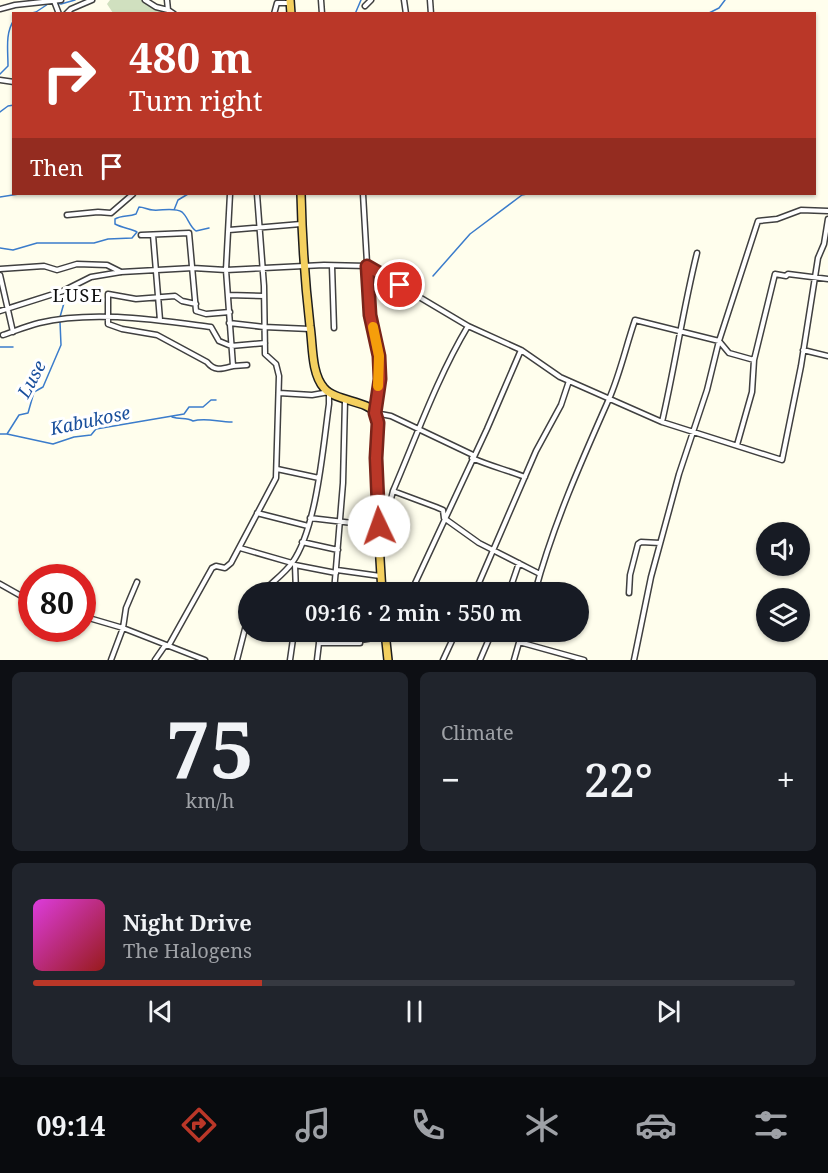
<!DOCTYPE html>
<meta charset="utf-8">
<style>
:root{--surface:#171b24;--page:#20242c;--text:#f1f3f6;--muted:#9ea1a6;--line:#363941;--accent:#ba3728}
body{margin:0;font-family:"Noto Serif",serif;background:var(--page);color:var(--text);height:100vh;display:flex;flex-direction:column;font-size:22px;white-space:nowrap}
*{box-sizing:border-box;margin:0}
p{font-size:20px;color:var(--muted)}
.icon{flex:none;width:33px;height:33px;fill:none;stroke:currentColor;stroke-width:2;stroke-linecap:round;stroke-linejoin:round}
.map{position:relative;height:660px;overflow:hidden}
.drawer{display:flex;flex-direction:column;gap:12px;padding:12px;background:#0d0f14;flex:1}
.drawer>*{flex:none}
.hud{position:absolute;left:12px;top:12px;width:804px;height:183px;border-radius:0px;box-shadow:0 2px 4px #0004;background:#ba3728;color:#fff;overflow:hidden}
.tools{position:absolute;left:756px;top:522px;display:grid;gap:12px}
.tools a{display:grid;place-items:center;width:54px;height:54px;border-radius:50%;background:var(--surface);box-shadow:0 2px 4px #0004;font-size:30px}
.speed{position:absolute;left:18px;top:564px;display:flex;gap:12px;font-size:30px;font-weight:700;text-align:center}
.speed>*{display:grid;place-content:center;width:78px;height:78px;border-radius:50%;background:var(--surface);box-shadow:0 2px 4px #0004;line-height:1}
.speed .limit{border:9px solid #d22;background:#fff;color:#111}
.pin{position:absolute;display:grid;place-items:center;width:51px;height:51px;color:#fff;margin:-26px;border:3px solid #fff;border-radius:50%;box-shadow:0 2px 6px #0007}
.me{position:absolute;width:66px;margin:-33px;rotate:357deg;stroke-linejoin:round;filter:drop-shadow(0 0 4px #0008)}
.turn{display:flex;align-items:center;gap:21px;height:126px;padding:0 18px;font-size:27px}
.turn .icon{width:78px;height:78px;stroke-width:2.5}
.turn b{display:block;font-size:42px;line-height:51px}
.then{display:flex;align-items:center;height:57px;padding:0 18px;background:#0003;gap:12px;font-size:22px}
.big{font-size:45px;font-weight:600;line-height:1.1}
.drawer .tile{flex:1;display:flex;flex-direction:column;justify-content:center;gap:9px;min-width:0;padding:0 21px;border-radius:9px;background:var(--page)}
.drawer .dial{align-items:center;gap:0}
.dial b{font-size:78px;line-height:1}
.song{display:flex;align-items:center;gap:18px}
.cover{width:72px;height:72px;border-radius:9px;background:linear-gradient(135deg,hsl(300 70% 55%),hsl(0 70% 35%))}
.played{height:6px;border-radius:3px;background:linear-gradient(90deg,var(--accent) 30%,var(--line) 30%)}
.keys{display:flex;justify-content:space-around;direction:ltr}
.heat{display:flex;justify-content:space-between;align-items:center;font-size:33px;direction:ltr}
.drawer .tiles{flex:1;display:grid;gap:12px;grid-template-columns:1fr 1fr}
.tile:last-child{grid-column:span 2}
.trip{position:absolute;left:238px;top:582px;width:351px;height:60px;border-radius:30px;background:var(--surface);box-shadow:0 2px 4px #0004;font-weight:600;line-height:60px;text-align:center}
.menu{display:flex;height:96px;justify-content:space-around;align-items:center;background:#090b0e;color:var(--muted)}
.menu .icon{width:42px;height:42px}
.menu .active{color:var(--accent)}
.menu b{font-size:27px;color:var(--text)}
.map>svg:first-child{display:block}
.cemetery{fill:#d0e0bf}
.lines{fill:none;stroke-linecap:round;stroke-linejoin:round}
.stream{stroke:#3b7ccb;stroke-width:1.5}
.minor-casing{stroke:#404040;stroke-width:7}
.trunk-casing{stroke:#1e1e1e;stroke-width:10}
.minor{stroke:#fff;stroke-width:4}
.trunk{stroke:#f4d05f;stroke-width:7}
.route-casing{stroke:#79241a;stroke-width:15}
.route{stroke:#ba3728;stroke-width:10}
.slow{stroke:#f59e0b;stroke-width:10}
.labels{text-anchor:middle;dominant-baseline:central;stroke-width:6;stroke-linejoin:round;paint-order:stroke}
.neighbourhood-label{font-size:18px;letter-spacing:1.5px;fill:#0d0d0d;stroke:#fff}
.water-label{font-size:18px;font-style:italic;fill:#194f9c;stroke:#fff}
</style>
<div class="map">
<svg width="828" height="660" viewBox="0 0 828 660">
<rect width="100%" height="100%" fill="#fffeed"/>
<path class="cemetery" d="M110,0H145L150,5L168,13H113L107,4Z"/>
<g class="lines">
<path class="stream" d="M56,3L61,4L75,0
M28,14L36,12L51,2
M355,14L361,0
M707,14L719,8L725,0
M0,74L8,66C8,50 5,33 14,20
M0,112L8,106L14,105
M66,194H72
M0,197L19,194
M174,210L178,200L188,194
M0,248L13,250L37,243H94L108,239L132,238L137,232C133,229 122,228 115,224V219C122,215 128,217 136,214L139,207C144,207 148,210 153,210C161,211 174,207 182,212C188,217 189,226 196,231L209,228
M433,276L470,234L522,195L527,194
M60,317L64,303L72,295
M0,347H13
M172,417C180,420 186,417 193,421C205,417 218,422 232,422
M0,434H7L53,444L74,437L91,435L96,429L184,414L189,407H203L211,400H216
M7,434L19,415L28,413L34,392L43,387L61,345L60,322"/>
<defs>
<path id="minor" d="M145,0L156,7L168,10
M167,0L168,10L174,14
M321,0L322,14
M404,0L406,14
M430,0L431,14
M54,1L59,14
M365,6L371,0
M0,9L15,5L61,0
M66,14L71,9L92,0
M274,14L277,3H290
M0,80L14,82
M230,194L226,270L233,366L247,365
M363,194L370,315L379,356L380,379L375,413L391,416L473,455
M67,215L98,212L111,213L133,194
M229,230L301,224
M141,235L189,233L196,311L206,314L230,312
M153,235L160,320
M332,266L334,328
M0,269L44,266L57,270L77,264L107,265L121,272
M0,275L13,332
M228,295L264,296
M196,304L182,301L175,296L136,299L108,294V324L122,329L157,335L207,362C215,372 222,369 233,366
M0,311L63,291L91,277L121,272L193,268L226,270L324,265L367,266L468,326L521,350L560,377L662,422L782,460L801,366L818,258L824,244L828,219
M229,323L264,327L310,329
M3,335C15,331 27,326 39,323C93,310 156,320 211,327L219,341L231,346L265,343
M803,350L828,356
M662,422C675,366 683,309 697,253
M737,445L752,392L754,360
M472,458C490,466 507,470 525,477
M277,469L319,478
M393,491C417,435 437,378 468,326
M257,513L308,526
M310,518L378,526
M378,520L389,507L393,491L436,507L443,510L444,518L479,543L540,574
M302,542L338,550
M240,548L292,563
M295,565L336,573
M295,565L296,592
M337,570L380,576
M0,584L32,602
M334,591L379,592
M263,592C272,582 284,574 292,563C317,528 323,447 329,404V392L312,395L279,393
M334,592L343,483L345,400
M411,592L487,429L521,350
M475,592L536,451L561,405L569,381
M509,592L519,563
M535,592C553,525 581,462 609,399C620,374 626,346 635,320L719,341L729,353L754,360L775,274L786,276L788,274L828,279
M629,593L630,575L638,544L641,542L660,543
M82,616L123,628L205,660
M361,640L385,636
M519,642L584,660
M319,643H360V632
M111,660L123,628L126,608L137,582
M155,660L164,647L169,645L212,568L216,566L225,568L231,563L276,478L279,376L276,364L265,354L264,286L257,194
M237,660L249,613
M290,660L294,632
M317,660L319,643L318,632
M443,660L456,632
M480,660L492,632
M514,660L522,632
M634,660L651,577L679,474L707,390L719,341L758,221L777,219L801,210L828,211"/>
<path id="trunk" d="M290,0L291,14
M301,194C302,238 305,282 310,326C313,345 311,373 324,388C336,402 368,400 376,414C382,426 376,447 376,460C377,504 379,548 382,592
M385,632L388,660"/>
</defs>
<use href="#minor" class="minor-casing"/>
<use href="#trunk" class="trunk-casing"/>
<use href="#minor" class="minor"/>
<use href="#trunk" class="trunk"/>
</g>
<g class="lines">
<defs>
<path id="route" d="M379,526L376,458L378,423L375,413L380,379L379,356L370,315L367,266L400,285"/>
</defs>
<use href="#route" class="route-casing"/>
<use href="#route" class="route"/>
<path class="slow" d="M373,327L379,356L378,386"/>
</g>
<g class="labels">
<g class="neighbourhood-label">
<text x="78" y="295">LUSE</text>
</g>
<g class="water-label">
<text transform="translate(31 379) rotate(-62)">Luse</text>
<text transform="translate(90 420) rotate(-12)">Kabukose</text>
</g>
</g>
</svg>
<div class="tools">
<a><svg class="icon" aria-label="sound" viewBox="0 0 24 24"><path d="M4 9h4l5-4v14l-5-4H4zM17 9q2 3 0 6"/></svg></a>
<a><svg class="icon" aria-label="layers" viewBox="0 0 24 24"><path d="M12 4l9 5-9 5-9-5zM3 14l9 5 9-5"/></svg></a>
</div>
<div class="speed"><div class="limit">80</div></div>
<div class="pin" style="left:400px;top:285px;background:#d93025"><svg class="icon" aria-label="arrive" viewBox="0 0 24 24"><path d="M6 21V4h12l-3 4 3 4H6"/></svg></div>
<svg class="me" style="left:379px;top:526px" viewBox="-20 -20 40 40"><circle r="19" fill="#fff"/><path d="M0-13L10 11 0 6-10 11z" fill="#ba3728"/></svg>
<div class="trip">09:16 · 2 min · 550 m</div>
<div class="hud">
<div class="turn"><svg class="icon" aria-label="right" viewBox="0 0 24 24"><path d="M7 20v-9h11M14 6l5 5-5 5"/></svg><div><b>480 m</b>Turn right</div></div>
<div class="then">Then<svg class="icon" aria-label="arrive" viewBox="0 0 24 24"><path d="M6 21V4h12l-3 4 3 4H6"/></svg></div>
</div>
</div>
<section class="drawer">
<div class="tiles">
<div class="tile dial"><b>75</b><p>km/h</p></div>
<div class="tile"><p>Climate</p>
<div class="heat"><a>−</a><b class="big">22°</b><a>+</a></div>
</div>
<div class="tile">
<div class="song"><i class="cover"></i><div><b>Night Drive</b><p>The Halogens</p></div></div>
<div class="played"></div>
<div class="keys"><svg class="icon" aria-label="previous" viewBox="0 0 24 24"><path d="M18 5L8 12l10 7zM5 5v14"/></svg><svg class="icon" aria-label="pause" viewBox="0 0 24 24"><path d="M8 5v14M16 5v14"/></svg><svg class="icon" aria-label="next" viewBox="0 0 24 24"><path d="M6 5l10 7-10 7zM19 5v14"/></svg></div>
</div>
</div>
</section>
<nav class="menu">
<b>09:14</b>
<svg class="icon active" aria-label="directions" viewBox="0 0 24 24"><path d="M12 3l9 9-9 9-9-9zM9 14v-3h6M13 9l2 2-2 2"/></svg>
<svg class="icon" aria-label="music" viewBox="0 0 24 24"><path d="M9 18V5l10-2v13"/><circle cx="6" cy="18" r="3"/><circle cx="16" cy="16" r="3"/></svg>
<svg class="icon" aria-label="phone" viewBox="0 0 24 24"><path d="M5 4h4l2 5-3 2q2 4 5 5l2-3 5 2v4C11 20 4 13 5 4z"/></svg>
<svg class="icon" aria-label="climate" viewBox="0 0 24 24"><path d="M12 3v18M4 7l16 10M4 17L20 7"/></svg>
<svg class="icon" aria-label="car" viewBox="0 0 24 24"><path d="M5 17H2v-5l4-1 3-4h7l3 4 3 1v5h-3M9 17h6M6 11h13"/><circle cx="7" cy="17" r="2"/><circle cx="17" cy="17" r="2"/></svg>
<svg class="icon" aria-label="filters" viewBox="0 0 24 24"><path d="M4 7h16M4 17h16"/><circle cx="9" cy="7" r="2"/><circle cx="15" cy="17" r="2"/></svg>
</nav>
